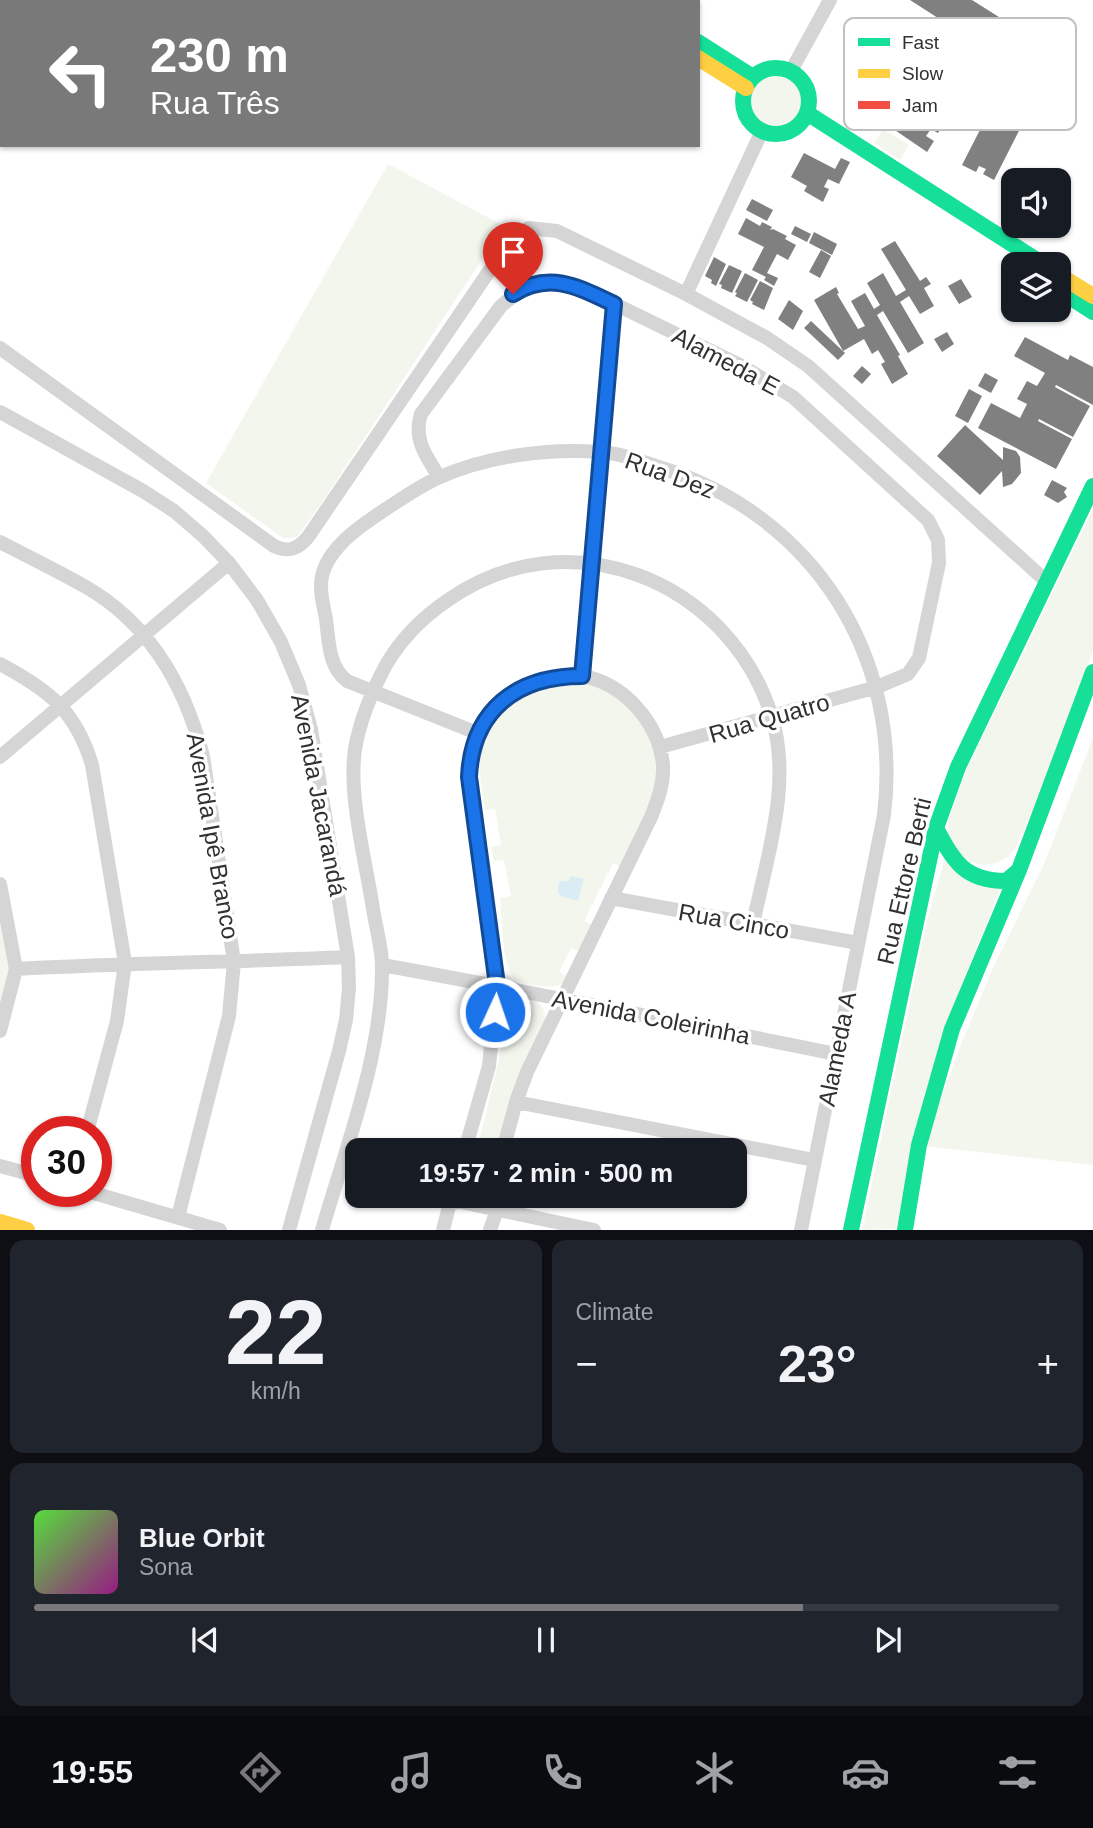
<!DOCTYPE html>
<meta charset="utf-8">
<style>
:root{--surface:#171b24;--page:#20242c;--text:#f1f3f6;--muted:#9ea1a6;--line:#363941;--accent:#797979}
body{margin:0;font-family:Arial,sans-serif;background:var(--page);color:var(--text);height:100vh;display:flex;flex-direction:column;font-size:26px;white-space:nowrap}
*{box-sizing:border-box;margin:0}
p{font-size:23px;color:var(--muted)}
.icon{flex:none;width:38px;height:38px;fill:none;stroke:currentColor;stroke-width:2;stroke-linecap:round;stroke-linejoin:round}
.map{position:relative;height:1230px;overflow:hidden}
.sheet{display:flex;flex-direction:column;gap:10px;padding:10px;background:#0d0f14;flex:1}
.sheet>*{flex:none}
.hud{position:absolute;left:0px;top:0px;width:700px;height:147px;box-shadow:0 2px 5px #0004;background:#797979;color:#fff;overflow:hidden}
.fabs{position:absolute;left:1001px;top:168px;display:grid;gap:14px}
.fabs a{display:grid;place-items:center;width:70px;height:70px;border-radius:14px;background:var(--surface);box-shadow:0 2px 5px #0004;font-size:35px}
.speed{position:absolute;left:21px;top:1116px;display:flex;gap:14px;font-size:35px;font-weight:700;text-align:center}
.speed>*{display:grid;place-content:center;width:91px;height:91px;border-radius:50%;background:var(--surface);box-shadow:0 2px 5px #0004;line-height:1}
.speed .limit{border:10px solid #d22;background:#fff;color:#111}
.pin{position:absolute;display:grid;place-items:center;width:60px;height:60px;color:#fff;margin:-72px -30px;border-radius:50% 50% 50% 0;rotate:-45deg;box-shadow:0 0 7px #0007}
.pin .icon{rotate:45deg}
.me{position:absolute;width:77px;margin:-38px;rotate:3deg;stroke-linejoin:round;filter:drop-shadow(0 0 5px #0008)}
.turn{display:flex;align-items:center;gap:24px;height:147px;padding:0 35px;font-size:32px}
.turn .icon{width:91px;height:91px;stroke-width:2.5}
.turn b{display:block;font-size:49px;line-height:60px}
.big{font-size:52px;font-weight:700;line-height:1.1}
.sheet .tile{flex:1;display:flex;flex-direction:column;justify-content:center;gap:10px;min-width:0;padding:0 24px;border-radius:14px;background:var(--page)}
.sheet .dial{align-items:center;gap:0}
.dial b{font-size:91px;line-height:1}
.song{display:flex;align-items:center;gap:21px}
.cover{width:84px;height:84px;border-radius:10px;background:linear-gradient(135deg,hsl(110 70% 55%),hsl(310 70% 35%))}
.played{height:7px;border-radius:4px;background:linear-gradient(90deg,var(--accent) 75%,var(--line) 75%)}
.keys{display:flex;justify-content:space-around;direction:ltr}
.heat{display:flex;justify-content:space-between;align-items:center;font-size:38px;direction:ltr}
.sheet .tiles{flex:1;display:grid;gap:10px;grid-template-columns:1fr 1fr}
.tile:last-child{grid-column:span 2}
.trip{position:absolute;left:345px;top:1138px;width:402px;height:70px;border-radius:14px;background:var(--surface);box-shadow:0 2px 5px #0004;font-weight:700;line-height:70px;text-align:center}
.menu{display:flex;height:112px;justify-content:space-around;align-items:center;background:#090b0e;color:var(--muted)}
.menu .icon{width:49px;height:49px}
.menu .on{color:var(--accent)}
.menu b{font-size:32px;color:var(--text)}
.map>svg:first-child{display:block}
.green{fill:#f3f6ed}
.water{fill:#daedf4}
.building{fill:#808080}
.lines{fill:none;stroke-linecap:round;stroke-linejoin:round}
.street{stroke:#d5d5d5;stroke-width:14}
.fast{stroke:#16e098;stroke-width:16}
.slow{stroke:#ffcf43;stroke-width:16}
.jam{stroke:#f24e42;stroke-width:16}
.route-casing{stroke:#114b97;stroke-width:18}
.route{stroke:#1a73e8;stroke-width:12}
.labels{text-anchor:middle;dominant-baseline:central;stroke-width:7;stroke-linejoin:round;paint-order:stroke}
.street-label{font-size:24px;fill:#313131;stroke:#fff}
.key{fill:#fff;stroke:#c1c1c1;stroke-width:2}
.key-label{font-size:19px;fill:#313131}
</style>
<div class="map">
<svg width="1093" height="1230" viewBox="0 0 1093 1230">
<rect width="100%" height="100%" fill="#fff"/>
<path class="green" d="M748 101a28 28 0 1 1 56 0a28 28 0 1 1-56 0Z
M883,129L909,145L900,160L874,143Z
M388,164L504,226L321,504L296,538H283L206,483Z
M1093,509V651L1049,773L1016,847L1008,857L996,863L984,865L971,862L960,855L948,833V821L967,769Z
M573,681L603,688L629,704L655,742L658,787L623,867L613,863L584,921L594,926L581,952L571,948L559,972L568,977C560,988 552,987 539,986C530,984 521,984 514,978C502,967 502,916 500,898L511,896L504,860L494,861L491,847L501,845L495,809L485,810C483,794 479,778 480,762C484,726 508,699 541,686C551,682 563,683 573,681Z
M1093,738V1165L924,1146L960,1047L993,968L1044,864Z
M945,858L1001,887L959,991L898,1229L862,1230L927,920Z
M0,907L11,968L0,1004Z
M520,997C536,999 546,1004 545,1021L502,1150H477L499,1059L505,1010L509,1004Z"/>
<path class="water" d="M571,876L584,879L578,901L561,896L558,892V884L561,881H569Z"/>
<path class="building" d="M910,0H972L1021,31L1014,41L1007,37L1001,46L1009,51L1003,60Z
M1027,38L1039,44L1034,53L1043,58L1047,49L1058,54L994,180L983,174L986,169L979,166L976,172L962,165Z
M884,82L945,123L938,133L931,129L926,136L934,141L927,152L867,111L873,102L880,107L886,98L877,92Z
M804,153L835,169L841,158L850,162L839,184L828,179L824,187L829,189L823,202L804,191L807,186L791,177Z
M752,199L773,210L767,221L746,210Z
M746,218L760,226L762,222L772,227L770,230L773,229L787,236L785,239L796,245L788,260L777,254L767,273L778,278L774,286L764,280L766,277L752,270L764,247L738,234Z
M795,226L811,234L807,242L791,234Z
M814,232L837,244L832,255L809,243Z
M895,241L920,281L926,277L931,284L924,288L934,306L920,314L909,296L900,302L924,343L908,353L883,311L877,315L900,355L898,356L908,374L892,384L881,364L885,362L878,350L872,354L864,339L843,351L814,300L836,287L839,293L837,294L858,329L865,326L851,301L865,293L874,309L880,305L867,283L883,273L896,296L906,290L881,249Z
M821,250L831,256L820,278L809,272Z
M714,257L726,264L716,286L711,283L712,280L705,276Z
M729,265L742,271L732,293L721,288L722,285L719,284Z
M745,273L758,280L747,302L735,296L737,293L735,292Z
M961,279L972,297L959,304L948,286Z
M760,281L773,288L764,310L752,304L753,302L750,300Z
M789,300L803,311L793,330L778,319Z
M811,321L845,353L838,360L804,328Z
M947,332L954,344L942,352L934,339Z
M1025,337L1068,360L1070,355L1093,367V405L1056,385L1055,387L1090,406L1073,437L1039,419L1038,421L1072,439L1056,469L978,428L991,403L1020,418L1027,404L1017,399L1027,381L1037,386L1045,373L1014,356Z
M862,366L871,374L862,384L853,376Z
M985,373L998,380L991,393L978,386Z
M969,389L982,396L968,423L955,416Z
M965,425L1003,460V447L1016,451L1020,457L1021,473L1012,484L1003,487L1002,471L980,495L937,456Z
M1052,480L1067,488L1064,492L1067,497L1058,503L1044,495Z"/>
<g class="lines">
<path class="street" d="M148,2V0
M383,2V0
M513,2L514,0
M791,71L830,0
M686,294L762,131
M0,348L274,546C288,553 298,549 308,537L511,239L529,228L557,231L686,294L767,338L808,366L1046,581
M0,412L143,491L174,511L203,536L229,563L257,600L281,642L299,685L311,729L348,957L349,988L346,1020L339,1051L289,1230
M439,477C426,455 413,440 421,414L501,306L526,286L540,282H559L590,292L742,366L793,397L928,520L938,540L939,563L919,658L908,674L877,687L660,747
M0,542C29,557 58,571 86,587C150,624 185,686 203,756L234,962L229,1016L178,1217
M0,664C49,690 76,711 92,765L125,963L117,1021L87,1132
M582,676L614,304
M477,733L347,681C328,666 329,641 326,619C324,608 321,598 321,587C320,552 360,526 386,509C403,498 421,485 440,477C488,456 548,448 601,452C621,453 643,462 662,468C814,516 903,657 884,815L801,1230
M0,757L229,563
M0,884L16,969L0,1031
M611,898L858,943
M382,965C534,992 685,1024 837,1054
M16,969C127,963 237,962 348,957
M516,1102L814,1160
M465,1150L489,1066L497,985L469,777C471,729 494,696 540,681C552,677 568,674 582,676C624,683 659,723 663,765C664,783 658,800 651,817L527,1072L516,1102L503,1150
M0,1166L37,1176
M90,1192L220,1230
M451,1200L594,1230
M322,1230C346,1147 383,1052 382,966C382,948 376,928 373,909C366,862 348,796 355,749C360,720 372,691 386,665C401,639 423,617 448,600C567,516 727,579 771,714C793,782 767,856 753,924
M443,1230L452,1195
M490,1230L497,1210L499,1195"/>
<path class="fast" d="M603,0L607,2
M698,42L753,77
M743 101a33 33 0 1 1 66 0a33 33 0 1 1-66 0Z
M807,113L1043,264
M1059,290L1093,312
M936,828C954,862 965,881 1006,881L1019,870
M851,1230L936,828L958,767L1093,486
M905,1230L919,1145L952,1029L1019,870L1093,672"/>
<path class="slow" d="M698,58L746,88
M1059,275L1093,296
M0,1222L27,1230"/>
<path class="jam" d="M632,0L635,2"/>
</g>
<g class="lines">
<defs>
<path id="route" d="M495,1012L497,985L469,777C472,710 517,676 582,676L614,304C578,287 550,271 513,294"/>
</defs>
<use href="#route" class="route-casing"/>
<use href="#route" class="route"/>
</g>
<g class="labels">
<g class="street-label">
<text transform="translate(726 361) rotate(28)">Alameda E</text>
<text transform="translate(670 475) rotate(20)">Rua Dez</text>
<text transform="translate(769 718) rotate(-16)">Rua Quatro</text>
<text transform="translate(319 795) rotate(79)">Avenida Jacarandá</text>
<text transform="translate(213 836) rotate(80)">Avenida Ipê Branco</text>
<text transform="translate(904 881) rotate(-77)">Rua Ettore Berti</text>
<text transform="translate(734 921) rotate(10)">Rua Cinco</text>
<text transform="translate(651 1017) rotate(11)">Avenida Coleirinha</text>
<text transform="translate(837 1049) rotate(-79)">Alameda A</text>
</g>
</g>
<rect x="844" y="18" width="232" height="112" rx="10" class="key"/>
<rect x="858" y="38" width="32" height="8" fill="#16e098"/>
<rect x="858" y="69" width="32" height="9" fill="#ffcf43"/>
<rect x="858" y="101" width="32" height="8" fill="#f24e42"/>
<g class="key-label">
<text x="902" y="49">Fast</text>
<text x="902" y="80">Slow</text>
<text x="902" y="112">Jam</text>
</g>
</svg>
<div class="fabs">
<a><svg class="icon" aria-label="sound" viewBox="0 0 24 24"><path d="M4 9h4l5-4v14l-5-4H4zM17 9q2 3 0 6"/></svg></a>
<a><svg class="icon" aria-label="layers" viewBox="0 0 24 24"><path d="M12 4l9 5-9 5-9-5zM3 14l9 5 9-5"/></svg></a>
</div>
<div class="speed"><div class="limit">30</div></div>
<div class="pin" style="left:513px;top:294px;background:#d93025"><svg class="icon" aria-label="arrive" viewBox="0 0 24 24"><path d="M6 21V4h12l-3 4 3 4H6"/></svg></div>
<svg class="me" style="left:495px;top:1012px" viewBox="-20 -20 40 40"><circle r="17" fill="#1a73e8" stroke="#fff" stroke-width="3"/><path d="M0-11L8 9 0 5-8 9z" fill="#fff"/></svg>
<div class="trip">19:57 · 2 min · 500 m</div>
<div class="hud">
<div class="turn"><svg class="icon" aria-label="left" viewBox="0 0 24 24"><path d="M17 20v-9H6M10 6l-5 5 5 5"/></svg><div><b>230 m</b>Rua Três</div></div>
</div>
</div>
<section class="sheet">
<div class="tiles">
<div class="tile dial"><b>22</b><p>km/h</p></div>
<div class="tile"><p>Climate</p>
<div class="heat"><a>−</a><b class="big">23°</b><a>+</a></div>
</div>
<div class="tile">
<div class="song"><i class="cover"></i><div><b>Blue Orbit</b><p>Sona</p></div></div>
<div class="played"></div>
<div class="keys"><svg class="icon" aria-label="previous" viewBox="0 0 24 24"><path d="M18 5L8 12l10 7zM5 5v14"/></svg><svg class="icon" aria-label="pause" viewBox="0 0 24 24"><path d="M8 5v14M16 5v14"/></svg><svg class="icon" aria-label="next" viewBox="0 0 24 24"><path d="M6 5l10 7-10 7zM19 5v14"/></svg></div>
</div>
</div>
</section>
<nav class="menu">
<b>19:55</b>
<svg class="icon on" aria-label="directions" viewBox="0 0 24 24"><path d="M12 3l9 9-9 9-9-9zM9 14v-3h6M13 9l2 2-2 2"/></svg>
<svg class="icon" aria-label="music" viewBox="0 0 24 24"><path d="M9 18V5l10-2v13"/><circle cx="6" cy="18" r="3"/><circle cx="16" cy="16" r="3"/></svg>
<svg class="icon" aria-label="phone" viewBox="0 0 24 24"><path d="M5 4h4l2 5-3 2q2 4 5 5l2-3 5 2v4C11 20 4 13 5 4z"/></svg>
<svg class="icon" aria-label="climate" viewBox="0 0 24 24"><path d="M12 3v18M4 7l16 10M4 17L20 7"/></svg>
<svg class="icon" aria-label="car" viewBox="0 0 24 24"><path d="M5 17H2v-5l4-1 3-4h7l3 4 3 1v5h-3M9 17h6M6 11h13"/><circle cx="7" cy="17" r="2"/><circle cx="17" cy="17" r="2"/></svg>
<svg class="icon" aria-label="filters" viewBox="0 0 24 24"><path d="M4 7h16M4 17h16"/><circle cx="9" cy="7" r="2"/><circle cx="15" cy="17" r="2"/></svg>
</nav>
